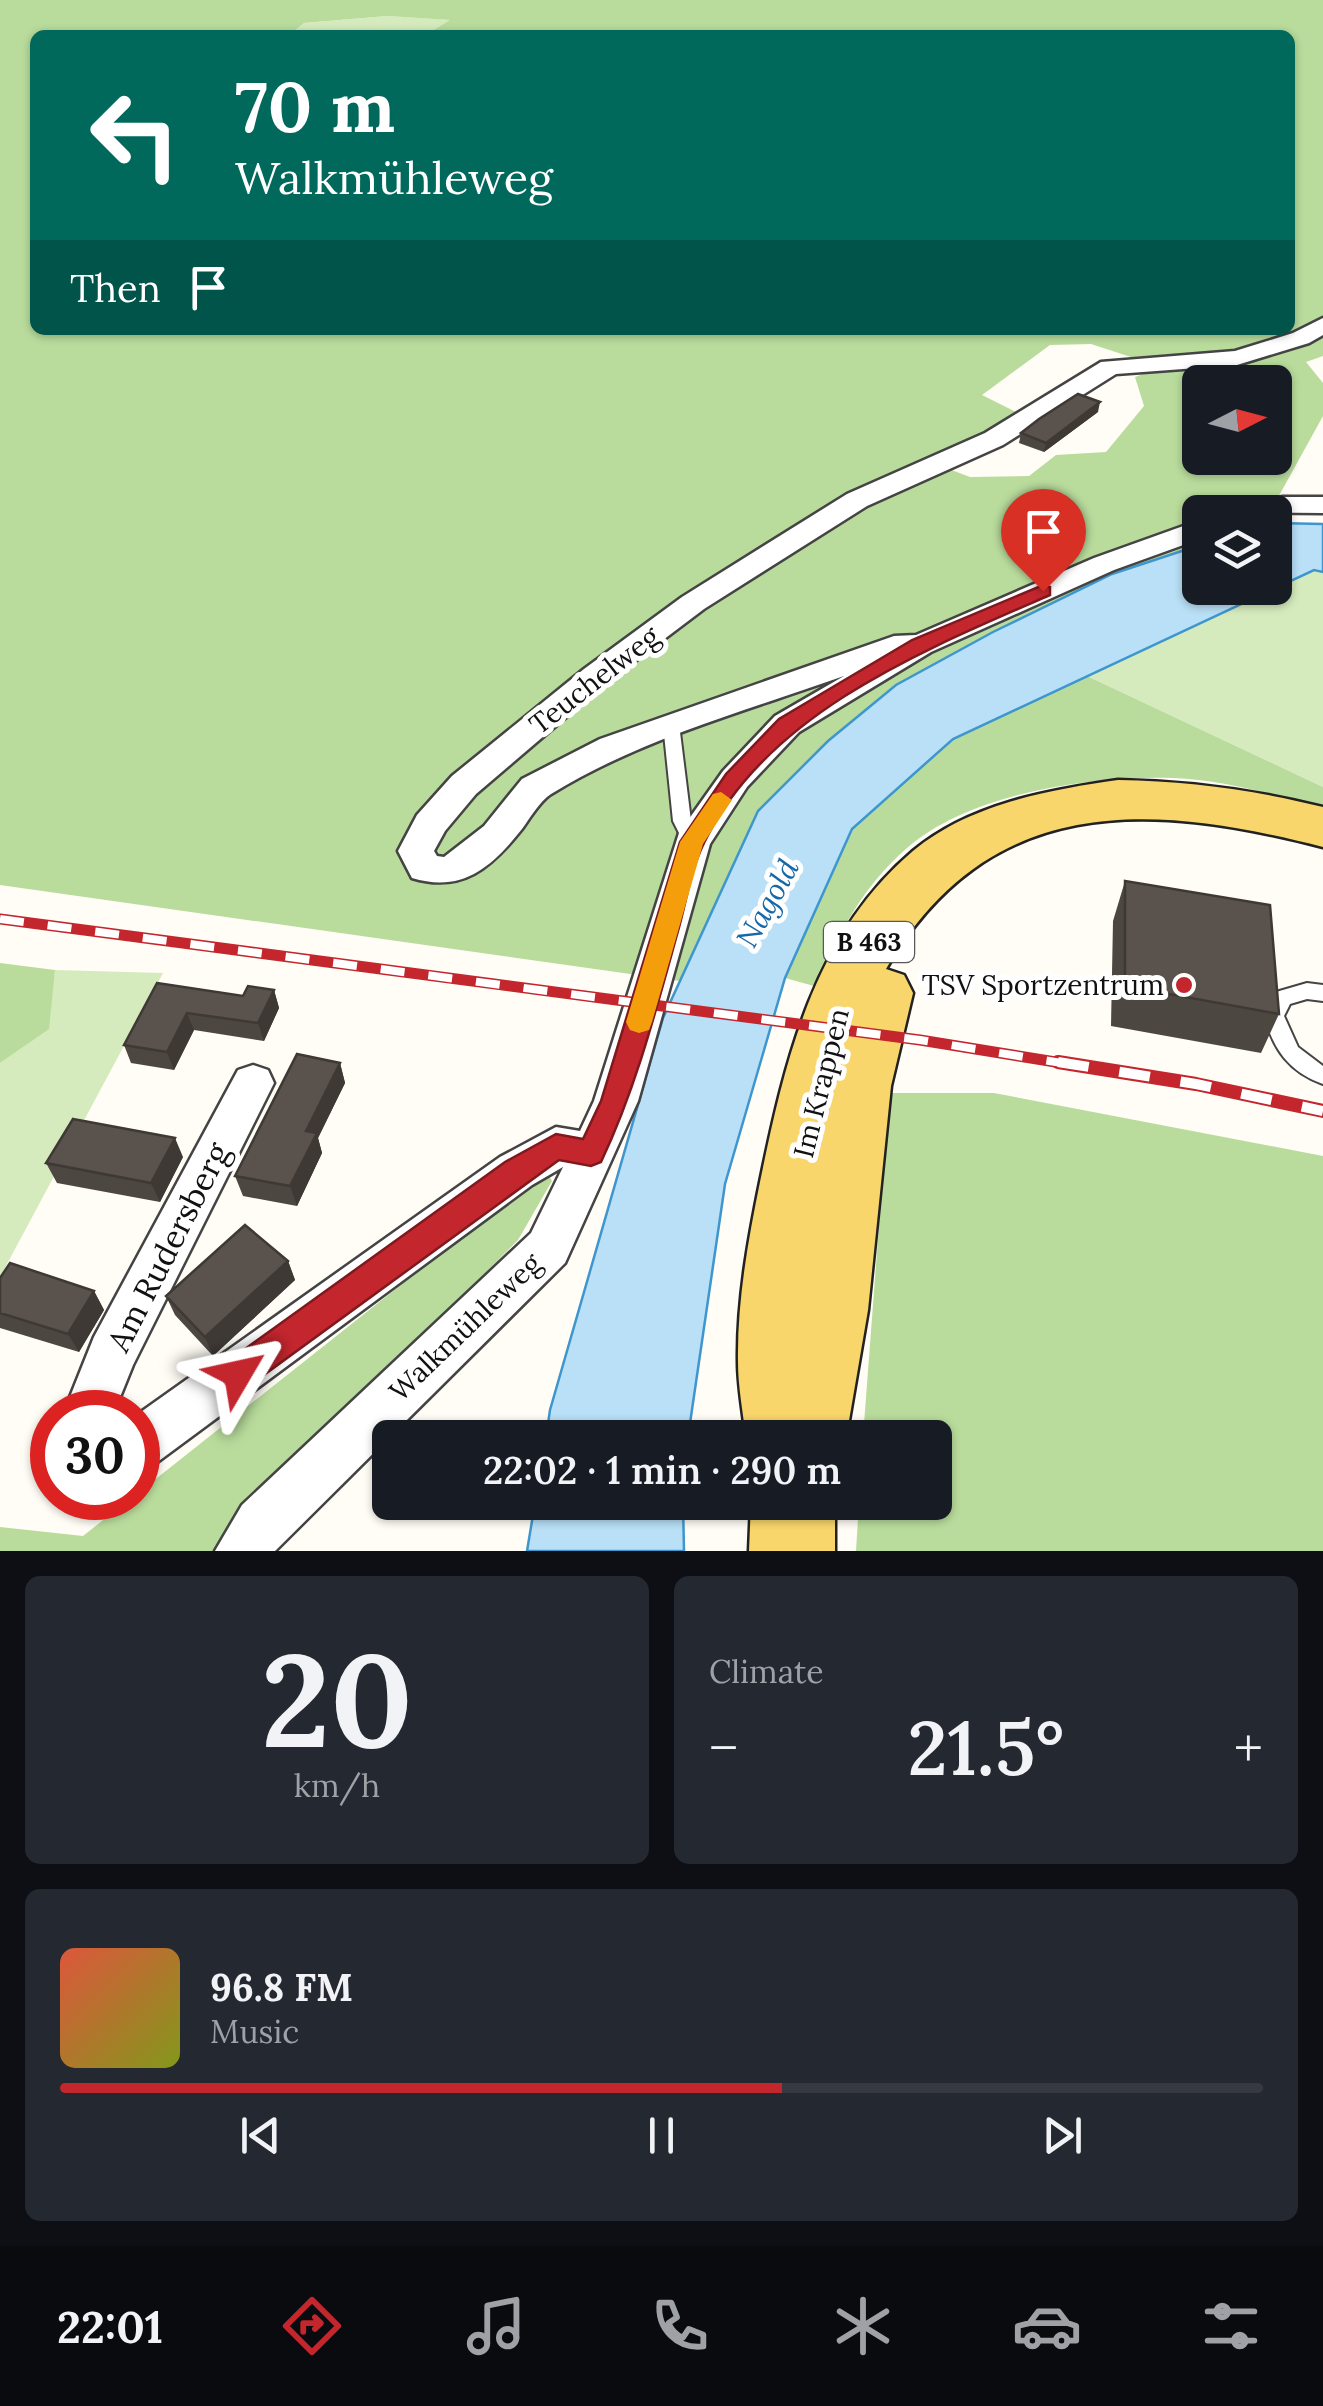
<!DOCTYPE html>
<meta charset="utf-8">
<style>
:root{--surface:#171b24;--page:#242831;--text:#f1f3f6;--muted:#9ea1a6;--line:#363941;--accent:#c4262e}
body{margin:0;font-family:Lora,serif;background:var(--page);color:var(--text);height:100vh;display:flex;flex-direction:column;font-size:38px;white-space:nowrap}
*{box-sizing:border-box;margin:0}
p{font-size:32px;color:var(--muted)}
.icon{flex:none;width:55px;height:55px;fill:none;stroke:currentColor;stroke-width:2;stroke-linecap:round;stroke-linejoin:round}
.map{position:relative;height:1551px;overflow:hidden}
.drawer{display:flex;flex-direction:column;gap:25px;padding:25px;background:#0d0f14;flex:1}
.drawer>*{flex:none}
.top-card{position:absolute;left:30px;top:30px;width:1265px;height:305px;border-radius:15px;box-shadow:0 2px 8px #0004;background:#00695c;color:#fff;overflow:hidden}
.needle{width:65px;rotate:84deg}
.fabs{position:absolute;left:1182px;top:365px;display:grid;gap:20px}
.fabs a{display:grid;place-items:center;width:110px;height:110px;border-radius:15px;background:var(--surface);box-shadow:0 2px 8px #0004;font-size:50px}
.speed{position:absolute;left:30px;top:1390px;display:flex;gap:20px;font-size:50px;font-weight:700;text-align:center}
.speed>*{display:grid;place-content:center;width:130px;height:130px;border-radius:50%;background:var(--surface);box-shadow:0 2px 8px #0004;line-height:1}
.speed .limit{border:15px solid #d22;background:#fff;color:#111}
.pin{position:absolute;display:grid;place-items:center;width:85px;height:85px;color:#fff;margin:-102px -42px;border-radius:50% 50% 50% 0;rotate:-45deg;box-shadow:0 0 10px #0007}
.pin .icon{rotate:45deg}
.me{position:absolute;width:110px;margin:-55px;rotate:54deg;stroke-linejoin:round;filter:drop-shadow(0 0 8px #0008)}
.turn{display:flex;align-items:center;gap:35px;height:210px;padding:0 40px;font-size:45px}
.turn .icon{width:130px;height:130px;stroke-width:2.5}
.turn b{display:block;font-size:70px;line-height:85px}
.then{display:flex;align-items:center;height:95px;padding:0 40px;background:#0003;gap:20px;font-size:38px}
.big{font-size:75px;font-weight:600;line-height:1.1}
.drawer .card{flex:1;display:flex;flex-direction:column;justify-content:center;gap:15px;min-width:0;padding:0 35px;border-radius:15px;background:var(--page)}
.drawer .dial{align-items:center;gap:0}
.dial b{font-size:130px;line-height:1}
.song{display:flex;align-items:center;gap:30px}
.cover{width:120px;height:120px;border-radius:15px;background:linear-gradient(135deg,hsl(10 70% 55%),hsl(70 70% 35%))}
.played{height:10px;border-radius:5px;background:linear-gradient(90deg,var(--accent) 60%,var(--line) 60%)}
.keys{display:flex;justify-content:space-around;direction:ltr}
.heat{display:flex;justify-content:space-between;align-items:center;font-size:55px;direction:ltr}
.drawer .tiles{flex:1;display:grid;gap:25px;grid-template-columns:1fr 1fr}
.card:last-child{grid-column:span 2}
.trip{position:absolute;left:372px;top:1420px;width:580px;height:100px;border-radius:15px;background:var(--surface);box-shadow:0 2px 8px #0004;font-weight:600;line-height:100px;text-align:center}
.dock{display:flex;height:160px;justify-content:space-around;align-items:center;background:#090b0e;color:var(--muted)}
.dock .icon{width:70px;height:70px}
.dock .on{color:var(--accent)}
.dock b{font-size:45px;color:var(--text)}
.map>svg:first-child{display:block}
.green{fill:#d5ebbd}
.forest{fill:#b9dc9c;fill-rule:evenodd}
.water{fill:#b9e0f7;stroke:#3f96cf;stroke-width:2.5}
.lines{fill:none;stroke-linecap:round;stroke-linejoin:round}
.lane-casing{stroke:#444;stroke-width:4}
.street-casing{stroke:#444;stroke-width:5}
.primary-casing{stroke:#222;stroke-width:5}
.lane{fill:#fff;fill-rule:evenodd}
.street{fill:#fff;fill-rule:evenodd}
.primary{fill:#f9d66b;fill-rule:evenodd}
.rail-far1-casing{stroke:#c4262e;stroke-width:11}
.rail-casing{stroke:#c4262e;stroke-width:14}
.rail-far1{stroke:#fff;stroke-width:8;stroke-dasharray:24;stroke-linecap:butt}
.rail{stroke:#fff;stroke-width:10;stroke-dasharray:31;stroke-linecap:butt}
.wall{fill:#4d4742}
.shaded-wall{fill:#3f3936}
.building{fill:#5a524d;stroke:#3f3936;stroke-width:2.5}
.route{fill:#c4262e;stroke:#7f191e;stroke-width:2.5}
.slow{fill:#f59e0b}
.poi-dot{fill:#c4262e;stroke:#fff;stroke-width:4}
.labels{text-anchor:middle;dominant-baseline:central;stroke-width:10;stroke-linejoin:round;paint-order:stroke}
.shield{fill:#fff;stroke:#585858;stroke-width:2.5}
.shield-label{font-size:25px;font-weight:bold;fill:#111}
.street-label{font-size:28px;fill:#111;stroke:#fff}
.poi-label{font-size:28px;fill:#111;stroke:#fff;text-anchor:end}
.water-label{font-size:30px;font-style:italic;fill:#1768a6;stroke:#fff}
.near-street-label{font-size:32px;fill:#111;stroke:#fff}
</style>
<div class="map">
<svg width="1323" height="1551" viewBox="0 0 1323 1551">
<rect width="100%" height="100%" fill="#fffdf5"/>
<path class="green" d="M387,16L452,20L426,35H289L304,23Z
M1314,570L1323,572V787L1087,676Z
M55,970L163,973L0,1277V1063L48,1029Z"/>
<path class="forest" d="M0,0H1323V356L1306,362L1323,383V416L1270,512H1200V545L1112,574L758,811L680,981L0,885ZM387,16L450,20L426,35H1290V330H35V35H289L304,23ZM1091,344L1146,362L1151,371L1135,377L1144,406L1106,452L1056,455L1029,476L970,477L949,469L1018,413L982,395L1050,345ZM1200,382H1275V458H1200Z
M1087,676L1323,787V809C1276,795 1224,780 1174,778C1092,775 970,793 907,848C861,888 840,933 814,986L785,978L854,827L953,739Z
M0,963L55,970L49,1029L0,1063Z
M889,1093H994L1323,1156V1551H856L859,1503L935,1502V1438L863,1437Z
M546,1170L552,1181L518,1240L233,1528L217,1551H0V1527L83,1536L131,1498H138V1493Z"/>
<path class="water" d="M1275,523L1323,524V572L1314,570L953,739L852,829L785,978L725,1184L688,1437H546L550,1410L663,1018L758,811L828,741L896,685L993,632L1112,574L1200,545V588H1275Z
M535,1503H683L684,1551H527Z"/>
<g class="lines">
<defs>
<path id="lane" d="M671,718L679,724L691,821L701,842L698,847H686L673,821L663,724Z
M1307,983L1323,985V1001L1307,999L1290,1004L1284,1016L1298,1047L1323,1066V1084C1289,1072 1274,1050 1264,1016L1276,992Z"/>
<path id="street" d="M1323,318V335L1309,343L1237,365L1116,374L1003,445L867,506L704,609L606,683L476,794L445,831L434,851L437,856L444,857L484,826L522,779L600,739L894,636L916,635L1094,558L1200,520V539L1114,570L931,652L799,732L747,787L710,844L638,1101L565,1263L275,1551H215L242,1505L531,1233L563,1167L532,1185L156,1463L138,1471V1414L500,1157L556,1127L580,1131L594,1101L679,833L723,771L775,716L844,676C746,711 640,739 551,794C539,802 530,818 522,829C491,868 462,893 412,878L398,851L417,815L452,776L584,669L682,597L847,494L985,433L1101,362L1235,351L1293,333Z
M1283,497H1323V513L1234,512L1238,506Z
M253,1065L268,1070L274,1083L133,1365L114,1412H64L94,1337L238,1070Z"/>
<path id="primary" d="M1118,780C1189,781 1254,790 1323,807V847C1148,802 988,793 886,969L904,975L913,993L891,1086L868,1310L846,1438H746C743,1412 738,1387 738,1362C737,1302 748,1241 760,1182C785,1060 814,935 913,851C969,804 1048,790 1118,780Z
M751,1502H835V1551H749Z"/>
</defs>
<use href="#lane" class="lane-casing"/>
<use href="#street" class="street-casing"/>
<use href="#primary" class="primary-casing"/>
<use href="#lane" class="lane"/>
<use href="#street" class="street"/>
<use href="#primary" class="primary"/>
<defs>
<path id="rail-far1" d="M0,919L920,1040L1074,1065"/>
<path id="rail" d="M1058,1062L1196,1084L1323,1111"/>
</defs>
<use href="#rail-far1" class="rail-far1-casing"/>
<use href="#rail" class="rail-casing"/>
<use href="#rail-far1" class="rail-far1"/>
<use href="#rail" class="rail"/>
</g>
<path class="wall" d="M1098,412L1044,452L1019,443L1021,433Z
M1125,881L1279,1014L1261,1053L1111,1026L1113,921Z
M157,983L243,996L274,990L279,1008L264,1041L194,1030L174,1070L131,1063L124,1045Z
M340,1063L345,1083L318,1138L322,1153L297,1206L243,1196L235,1176Z
M183,1157L160,1202L57,1183L46,1163Z
M288,1261L295,1280L213,1356L175,1315L166,1296Z
M0,1278L94,1291L104,1310L79,1352L0,1328Z"/>
<path class="shaded-wall" d="M1100,402L1098,412L1044,452L1046,443Z
M274,990L279,1008L264,1041L258,1023Z
M187,1013L194,1030L174,1070L167,1052Z
M340,1063L345,1083L318,1138L322,1153L297,1206L290,1186L306,1131Z
M175,1138L183,1157L160,1202L151,1183Z
M288,1261L295,1280L213,1356L205,1337Z
M94,1291L104,1310L79,1352L68,1334Z"/>
<path class="building" d="M1078,394L1100,402L1046,443L1021,433L1039,419Z
M1125,881L1270,905L1279,1014L1125,986Z
M157,983L243,996L248,986L274,990L258,1023L187,1013L167,1052L124,1045Z
M297,1054L340,1063L306,1131L317,1133L290,1186L235,1176Z
M73,1119L175,1138L151,1183L46,1163Z
M245,1225L288,1261L205,1337L166,1296Z
M10,1263L94,1291L68,1334L0,1313V1278Z"/>
<path class="route" d="M1043,585L1050,587V595C926,649 766,713 704,843C691,869 686,903 678,931C656,1010 636,1088 601,1162L591,1166L559,1160L250,1385L238,1390L227,1385L222,1374L227,1362L505,1162L556,1134L583,1139L601,1101L680,842L726,774L779,719L912,640Z"/>
<path class="slow" d="M721,792L732,800L703,844L652,1022L649,1030L639,1033L630,1030L626,1022L680,842L713,794Z"/>
<circle class="poi-dot" cx="1184" cy="985" r="10"/>
<g class="labels">
<rect class="shield" x="824" y="922" width="90" height="40" rx="8"/>
<g class="shield-label">
<text x="869" y="942">B 463</text>
</g>
<g class="street-label">
<text transform="translate(594 680) rotate(-38)">Teuchelweg</text>
<text transform="translate(821 1083) rotate(-76)">Im Krappen</text>
<text transform="translate(465 1327) rotate(-44)">Walkmühleweg</text>
</g>
<g class="poi-label">
<text x="1164" y="985">TSV Sportzentrum</text>
</g>
<g class="water-label">
<text transform="translate(767 903) rotate(-61)">Nagold</text>
</g>
<g class="near-street-label">
<text transform="translate(168 1247) rotate(-63)">Am Rudersberg</text>
</g>
</g>
</svg>
<div class="fabs">
<a><svg class="needle" viewBox="-14 -14 28 28"><path d="M0-13l5 13h-10z" fill="#e53935"/><path d="M0 13l5-13h-10z" fill="#9ea1a6"/></svg></a>
<a><svg class="icon" aria-label="layers" viewBox="0 0 24 24"><path d="M12 4l9 5-9 5-9-5zM3 14l9 5 9-5"/></svg></a>
</div>
<div class="speed"><div class="limit">30</div></div>
<div class="pin" style="left:1043px;top:591px;background:#d93025"><svg class="icon" aria-label="arrive" viewBox="0 0 24 24"><path d="M6 21V4h12l-3 4 3 4H6"/></svg></div>
<svg class="me" style="left:238px;top:1374px" viewBox="-20 -20 40 40"><path d="M0-17L14 15 0 8-14 15z" fill="#c4262e" stroke="#fff" stroke-width="4"/></svg>
<div class="trip">22:02 · 1 min · 290 m</div>
<div class="top-card">
<div class="turn"><svg class="icon" aria-label="left" viewBox="0 0 24 24"><path d="M17 20v-9H6M10 6l-5 5 5 5"/></svg><div><b>70 m</b>Walkmühleweg</div></div>
<div class="then">Then<svg class="icon" aria-label="arrive" viewBox="0 0 24 24"><path d="M6 21V4h12l-3 4 3 4H6"/></svg></div>
</div>
</div>
<section class="drawer">
<div class="tiles">
<div class="card dial"><b>20</b><p>km/h</p></div>
<div class="card"><p>Climate</p>
<div class="heat"><a>−</a><b class="big">21.5°</b><a>+</a></div>
</div>
<div class="card">
<div class="song"><i class="cover"></i><div><b>96.8 FM</b><p>Music</p></div></div>
<div class="played"></div>
<div class="keys"><svg class="icon" aria-label="previous" viewBox="0 0 24 24"><path d="M18 5L8 12l10 7zM5 5v14"/></svg><svg class="icon" aria-label="pause" viewBox="0 0 24 24"><path d="M8 5v14M16 5v14"/></svg><svg class="icon" aria-label="next" viewBox="0 0 24 24"><path d="M6 5l10 7-10 7zM19 5v14"/></svg></div>
</div>
</div>
</section>
<nav class="dock">
<b>22:01</b>
<svg class="icon on" aria-label="directions" viewBox="0 0 24 24"><path d="M12 3l9 9-9 9-9-9zM9 14v-3h6M13 9l2 2-2 2"/></svg>
<svg class="icon" aria-label="music" viewBox="0 0 24 24"><path d="M9 18V5l10-2v13"/><circle cx="6" cy="18" r="3"/><circle cx="16" cy="16" r="3"/></svg>
<svg class="icon" aria-label="phone" viewBox="0 0 24 24"><path d="M5 4h4l2 5-3 2q2 4 5 5l2-3 5 2v4C11 20 4 13 5 4z"/></svg>
<svg class="icon" aria-label="climate" viewBox="0 0 24 24"><path d="M12 3v18M4 7l16 10M4 17L20 7"/></svg>
<svg class="icon" aria-label="car" viewBox="0 0 24 24"><path d="M5 17H2v-5l4-1 3-4h7l3 4 3 1v5h-3M9 17h6M6 11h13"/><circle cx="7" cy="17" r="2"/><circle cx="17" cy="17" r="2"/></svg>
<svg class="icon" aria-label="filters" viewBox="0 0 24 24"><path d="M4 7h16M4 17h16"/><circle cx="9" cy="7" r="2"/><circle cx="15" cy="17" r="2"/></svg>
</nav>
